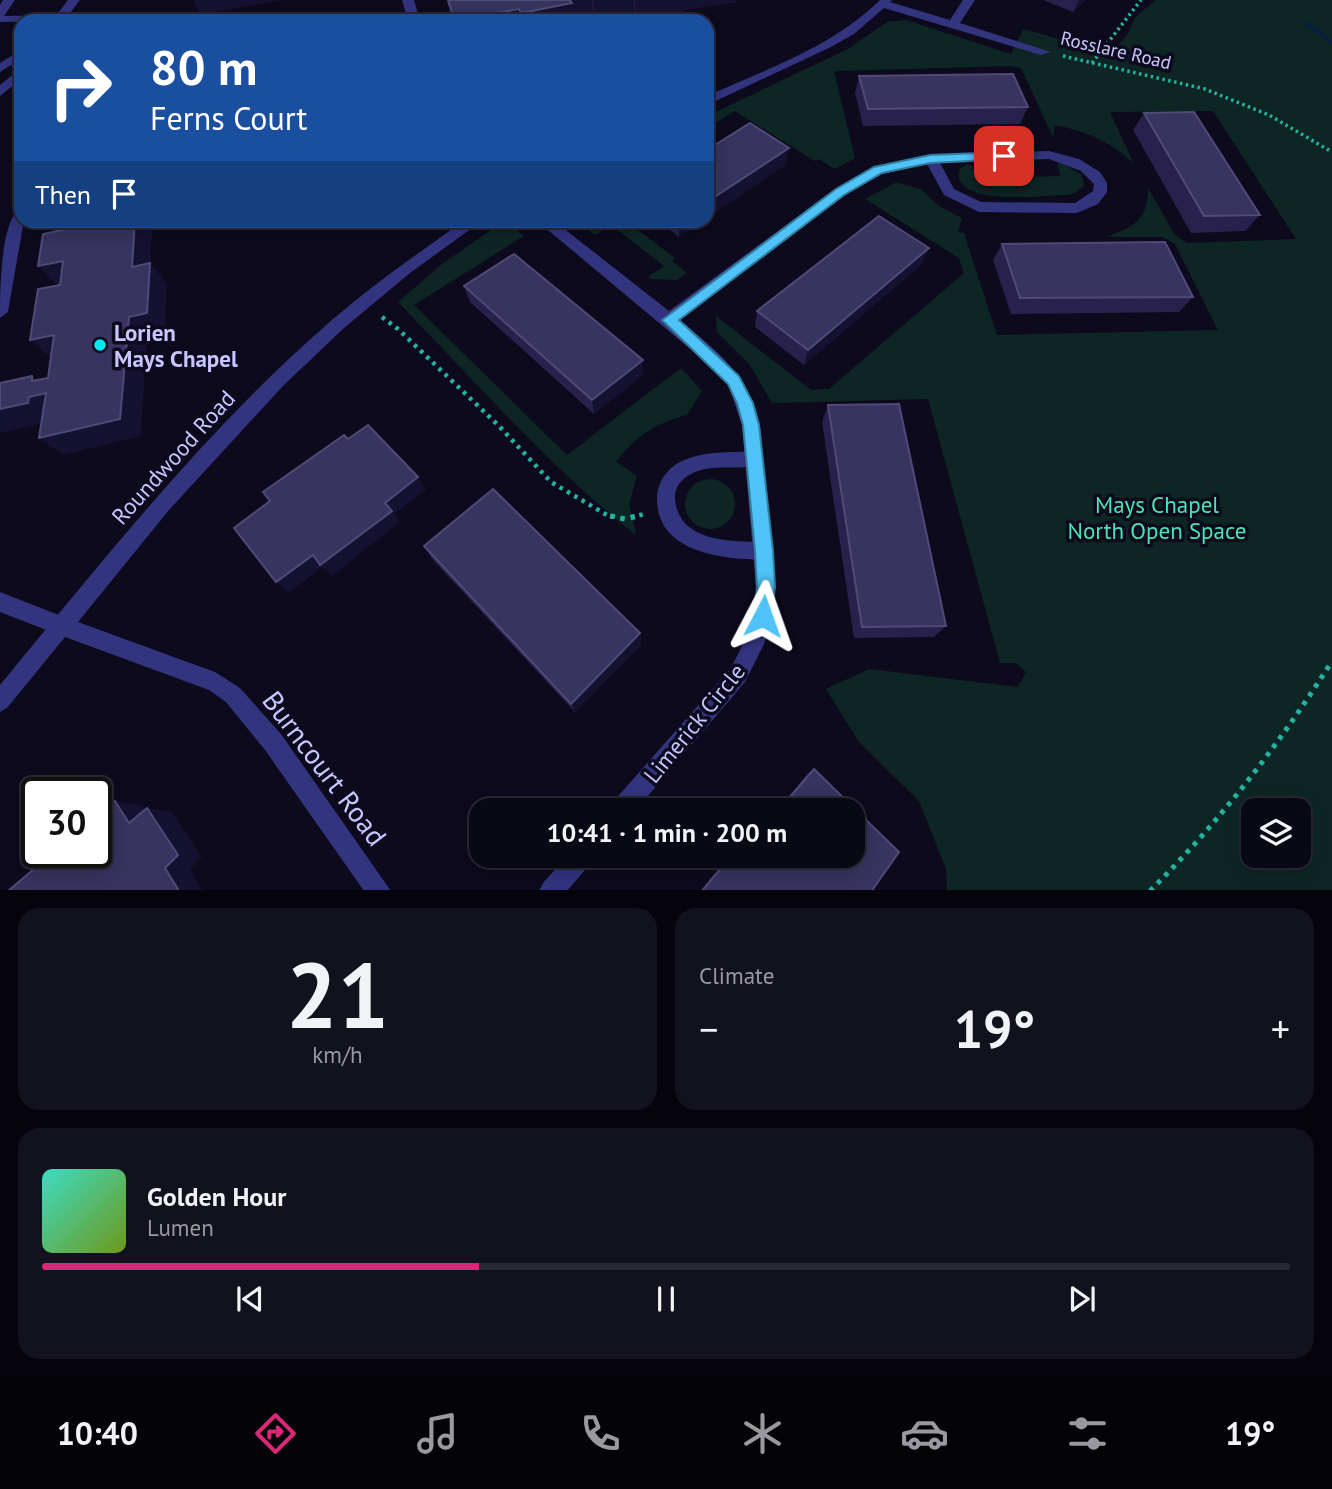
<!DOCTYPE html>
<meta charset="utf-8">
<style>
:root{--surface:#090815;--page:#12111e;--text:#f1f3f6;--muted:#999aa0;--line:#292934;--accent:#db2777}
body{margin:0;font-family:"PT Sans",sans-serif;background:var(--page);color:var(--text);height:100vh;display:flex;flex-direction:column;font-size:26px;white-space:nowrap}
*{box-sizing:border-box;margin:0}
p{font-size:23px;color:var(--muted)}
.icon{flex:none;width:38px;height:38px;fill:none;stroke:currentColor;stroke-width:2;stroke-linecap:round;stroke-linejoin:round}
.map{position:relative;height:890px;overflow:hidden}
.drawer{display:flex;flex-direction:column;gap:18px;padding:18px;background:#05040c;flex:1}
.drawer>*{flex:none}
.top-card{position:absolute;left:14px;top:14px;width:700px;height:214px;border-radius:21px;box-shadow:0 4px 18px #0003,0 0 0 2px var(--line);background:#1a4fa0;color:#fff;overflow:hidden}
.buttons{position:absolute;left:1241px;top:798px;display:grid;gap:14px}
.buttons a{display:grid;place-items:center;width:70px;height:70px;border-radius:14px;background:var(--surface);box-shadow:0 4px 18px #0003,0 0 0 2px var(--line);font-size:35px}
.speed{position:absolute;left:21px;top:777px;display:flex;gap:14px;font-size:35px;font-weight:700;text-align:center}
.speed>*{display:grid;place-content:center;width:91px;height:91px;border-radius:50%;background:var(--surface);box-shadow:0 4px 18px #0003,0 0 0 2px var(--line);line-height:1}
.speed .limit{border:4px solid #111;border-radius:10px;background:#fff;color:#111}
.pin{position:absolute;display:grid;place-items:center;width:60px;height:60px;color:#fff;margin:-30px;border-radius:14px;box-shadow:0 4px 10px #0006}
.me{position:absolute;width:77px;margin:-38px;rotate:4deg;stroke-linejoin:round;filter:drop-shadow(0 0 5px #0008)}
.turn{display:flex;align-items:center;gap:24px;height:147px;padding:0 21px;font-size:32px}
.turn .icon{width:91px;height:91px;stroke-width:2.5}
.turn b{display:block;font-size:49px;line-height:60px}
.then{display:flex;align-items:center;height:66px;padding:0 21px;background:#0003;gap:14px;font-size:26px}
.big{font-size:52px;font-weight:700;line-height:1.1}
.drawer .tile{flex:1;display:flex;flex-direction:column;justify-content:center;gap:10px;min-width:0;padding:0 24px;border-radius:21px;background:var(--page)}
.drawer .dial{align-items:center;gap:0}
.dial b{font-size:91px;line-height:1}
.song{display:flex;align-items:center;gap:21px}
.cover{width:84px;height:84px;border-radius:10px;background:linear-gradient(135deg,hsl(170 70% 55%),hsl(80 70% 35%))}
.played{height:7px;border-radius:4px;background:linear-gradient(90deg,var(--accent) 35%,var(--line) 35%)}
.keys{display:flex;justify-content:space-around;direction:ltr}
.heat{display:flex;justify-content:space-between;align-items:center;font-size:38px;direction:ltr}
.drawer .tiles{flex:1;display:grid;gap:18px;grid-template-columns:1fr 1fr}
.tile:last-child{grid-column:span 2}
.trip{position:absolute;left:469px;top:798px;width:396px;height:70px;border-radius:21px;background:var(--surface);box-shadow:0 4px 18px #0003,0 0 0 2px var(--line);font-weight:700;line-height:70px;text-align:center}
.dock{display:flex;height:112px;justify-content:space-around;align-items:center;background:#040308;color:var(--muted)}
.dock .icon{width:49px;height:49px}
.dock .active{color:var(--accent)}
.dock b{font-size:32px;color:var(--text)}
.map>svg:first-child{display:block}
.green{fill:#0d2624;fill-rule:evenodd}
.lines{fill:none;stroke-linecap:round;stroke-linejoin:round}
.stream{fill:#081f3d;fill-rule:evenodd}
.path-far2{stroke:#26b2a1;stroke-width:3.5;stroke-dasharray:2.5 3.5;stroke-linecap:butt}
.path-far1{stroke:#26b2a1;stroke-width:4.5;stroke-dasharray:3.5 5;stroke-linecap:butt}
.path{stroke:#26b2a1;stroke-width:5;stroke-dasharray:4.5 6;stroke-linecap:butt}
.service{fill:#32347e;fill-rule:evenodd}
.minor{fill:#32347e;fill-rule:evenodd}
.wall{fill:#27214c}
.shaded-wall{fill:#151130}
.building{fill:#38335f;stroke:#4f4a78;stroke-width:2}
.route{fill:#4fc3f7;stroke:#337fa1;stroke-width:2}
.poi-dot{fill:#00e7f0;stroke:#0c0a1c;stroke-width:2.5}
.labels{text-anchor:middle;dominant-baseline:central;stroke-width:7;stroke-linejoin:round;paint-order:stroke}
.far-street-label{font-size:19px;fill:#c8c5ff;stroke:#0c0a1c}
.poi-label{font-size:23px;font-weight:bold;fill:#c8c5ff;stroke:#0c0a1c;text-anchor:start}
.street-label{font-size:23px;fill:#c8c5ff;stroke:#0c0a1c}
.park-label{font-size:23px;fill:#4ce4b5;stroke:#0c0a1c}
.near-street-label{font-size:28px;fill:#c8c5ff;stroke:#0c0a1c}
</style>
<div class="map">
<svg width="1332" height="891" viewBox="0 0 1332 891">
<rect width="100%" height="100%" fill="#0c0a1c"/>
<path class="green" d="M1156,0H1332V890H947L946,869L919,801L859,742L826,689L869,669L1018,687L1026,672L1016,663H1000L928,399L772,403L750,365L717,332L716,316L811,390L829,389L964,273L959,258L865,199L897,182L922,190L939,206L962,218L958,232L964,233L997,335L1218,330L1175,244L1162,237H1106C1134,227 1148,220 1148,188L1175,235L1187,243L1296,239L1213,111L1110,112L1134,164C1112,142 1086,131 1055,125L1053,137L1021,68L1011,66L834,71L855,158L834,169L819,159L815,161L735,111L707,128V116L848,49L887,22L906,20L1011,54L1023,29L1111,53L1128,34L1135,17ZM1253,810H1298V856H1253Z
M1061,163L1082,175L1084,186L1075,193L1068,195C1043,195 963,207 958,175L960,169L967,164L972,166L977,178L1061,176L1057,165Z
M576,221H626L675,258L672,261L687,273L677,280L651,279L648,277L664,266L611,225L595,235Z
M491,230H517L524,236L414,305L567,455L681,368L702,391L687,415C656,423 635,436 616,462L637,476L629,504L636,535C549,467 475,381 398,302L442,264Z
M685 504a25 25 0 1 1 50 0a25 25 0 1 1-50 0Z"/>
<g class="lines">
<path class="stream" d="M1303,21H1307L1332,40V45L1303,23Z"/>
<path class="path-far2" d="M1063,56L1205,89L1269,115L1332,152
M1092,63L1141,0"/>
<path class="path-far1" d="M382,317L398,329L499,426L551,482L607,515L618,517
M631,517L645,514"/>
<path class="path" d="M610,516L625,519L638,516
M1150,891C1220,821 1279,745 1332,661"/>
<path class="service" d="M3,0H15L4,16L60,15L66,18L62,21L0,22V5Z
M402,0H414L420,21H408Z
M21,209V220H24L8,312L0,318C0,296 0,217 21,209Z
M755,451L761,454L764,459L761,464C739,472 713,462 691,474C681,479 674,488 675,500C680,543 731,541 764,542L771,545L773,551L771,557L764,560C722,559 655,553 657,496C658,481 668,468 680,462C704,450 730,453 755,451Z
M0,592L69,619L72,626L69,633L62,636L0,612Z"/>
<path class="minor" d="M68,0H80L64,21H52Z
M880,0H892L890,2L950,20L963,0H975L960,23L1051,52L1041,55L884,8L854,34L831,47L707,105V96C767,69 832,47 880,0Z
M21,50V59L0,72V63Z
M21,68V79L0,96V85Z
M1049,151L1079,159L1100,172L1107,183V192L1098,204L1077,213L979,212L944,195L927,164L882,174L845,195L680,320C721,355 745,371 760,425L776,587L773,616L764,644L745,682L636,810H610L613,802L731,668L745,640L753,616L756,587L742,425L728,384L707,363L536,220H553L669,311L835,189L873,167L931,155ZM1049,159L1081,171L1094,184L1093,191L1075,203L981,202L954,189L940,163Z
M465,220H483L410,273L344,328L283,386L169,510L78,622L215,672L240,688L281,734L391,891H364L265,750L226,702L209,690L65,637L7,708L0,712V685C105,558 208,427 333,319C375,283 420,252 465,220Z
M567,856H594L590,864L567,891H539L543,883Z"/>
</g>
<path class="wall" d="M447,0H736V2L684,10V14L647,21H452Z
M1043,0H1085L1073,12Z
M859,76L1028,107L1020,124L863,126L855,93Z
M1144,113L1260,215L1245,231L1191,233L1133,130Z
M657,220H703L679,237Z
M1002,244L1193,297L1179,312L1011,314L993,260Z
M922,264L804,365L755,327L757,311Z
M464,286L643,360V375L594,414L470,302Z
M828,405L946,626L934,637L854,638L822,422Z
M424,546L640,633L641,645L575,712L433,560Z
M814,769L899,852L873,889L874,891H700L729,856H852V810H767L780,798L784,802L807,774Z"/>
<path class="shaded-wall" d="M193,0H282L200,15Z
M570,0H592L594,21H522L521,13Z
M593,0H634L635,20L595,21Z
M635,0H736V2L684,10V14L647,21H636Z
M1079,0H1085L1073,12Z
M519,9L521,21H476L487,15Z
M789,148L786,165L707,218V202Z
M135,220H153L150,263L167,283L165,332L147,336L141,436L63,455L39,438L132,267Z
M703,220L679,237V221Z
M929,248L922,264L804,365L808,350Z
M63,261L83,281L58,286L38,266Z
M54,335L52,359L30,340Z
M643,360V375L594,414L592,400Z
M32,376L55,394L51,421L0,433V409L32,381Z
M418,477L426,490L394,514L400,522L332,576L322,567L289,593L276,582Z
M640,633L641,645L575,712L571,704Z
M115,801L141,805L155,826L129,823Z
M147,808L172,812L202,857L190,869L203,891H179L165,868Z"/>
<path class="building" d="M448,0H570L572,3L521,13L519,9L487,15L488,19L476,21H455Z
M1013,74L1028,107L868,109L859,76Z
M1194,112L1260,215L1204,216L1144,113Z
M750,123L789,148L707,202V150Z
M879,216L929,248L808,350L757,311Z
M69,220H135L132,267L150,263L147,313L129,317L120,419L39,438L46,393L29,397L28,403L0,409V383L32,376V381L48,378L54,335L30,340L38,289L60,285L63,261L38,266L43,234L67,229Z
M1165,242L1193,297L1020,298L1002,244Z
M514,254L643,360L592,400L464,286Z
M899,404L946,626L862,627L828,405Z
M368,425L418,477L385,503L392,511L320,565L313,555L276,582L234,528L270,501L263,492L344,435L348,439Z
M493,489L640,633L571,704L424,546Z
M814,769L899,852L873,889L874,891H702L731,856H852V810H769L780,798L785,803Z
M115,801L129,823L147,808L178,855L165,868L179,891H8L54,852H96V816Z"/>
<path class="route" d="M1004,152L1010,156L1008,159L930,163L882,173L844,195L679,320L739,376L753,403L759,425L773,551L775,587L769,622L763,625L756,622L754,616L757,587L755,551L743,425L737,403L728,384L662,320L836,189L874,167L930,155Z"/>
<circle class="poi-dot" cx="100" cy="345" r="7"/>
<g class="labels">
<g class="far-street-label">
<text transform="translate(1116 50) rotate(13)">Rosslare Road</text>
</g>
<g class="poi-label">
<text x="114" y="332">Lorien<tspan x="114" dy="26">Mays Chapel</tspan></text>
</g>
<g class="street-label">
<text transform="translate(173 457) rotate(-48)">Roundwood Road</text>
<text transform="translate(694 723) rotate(-51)">Limerick Circle</text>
</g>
<g class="park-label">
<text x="1157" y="504">Mays Chapel<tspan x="1157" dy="26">North Open Space</tspan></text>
</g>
<g class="near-street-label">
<text transform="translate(325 768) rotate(53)">Burncourt Road</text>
</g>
</g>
</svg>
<div class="buttons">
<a><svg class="icon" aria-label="layers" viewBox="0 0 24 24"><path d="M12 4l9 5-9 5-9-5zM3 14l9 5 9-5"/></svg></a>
</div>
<div class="speed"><div class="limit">30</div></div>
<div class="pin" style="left:1004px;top:156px;background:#d93025"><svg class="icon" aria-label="arrive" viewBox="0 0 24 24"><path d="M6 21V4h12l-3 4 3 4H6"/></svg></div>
<svg class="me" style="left:763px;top:616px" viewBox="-20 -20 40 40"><path d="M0-17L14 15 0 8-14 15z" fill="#4fc3f7" stroke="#fff" stroke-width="4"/></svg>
<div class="trip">10:41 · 1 min · 200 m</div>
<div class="top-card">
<div class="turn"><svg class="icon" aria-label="right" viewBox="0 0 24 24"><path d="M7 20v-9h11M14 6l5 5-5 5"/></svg><div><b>80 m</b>Ferns Court</div></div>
<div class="then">Then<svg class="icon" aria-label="arrive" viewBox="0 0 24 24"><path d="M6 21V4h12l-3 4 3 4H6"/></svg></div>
</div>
</div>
<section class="drawer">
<div class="tiles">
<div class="tile dial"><b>21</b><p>km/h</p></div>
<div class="tile"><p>Climate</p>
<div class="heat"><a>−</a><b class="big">19°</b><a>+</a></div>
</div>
<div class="tile">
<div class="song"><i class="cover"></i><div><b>Golden Hour</b><p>Lumen</p></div></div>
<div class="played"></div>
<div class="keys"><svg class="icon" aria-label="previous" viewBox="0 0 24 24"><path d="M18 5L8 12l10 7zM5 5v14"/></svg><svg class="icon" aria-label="pause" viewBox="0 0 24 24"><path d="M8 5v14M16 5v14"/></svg><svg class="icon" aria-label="next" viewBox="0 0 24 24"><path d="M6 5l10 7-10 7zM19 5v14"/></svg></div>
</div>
</div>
</section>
<nav class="dock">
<b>10:40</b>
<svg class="icon active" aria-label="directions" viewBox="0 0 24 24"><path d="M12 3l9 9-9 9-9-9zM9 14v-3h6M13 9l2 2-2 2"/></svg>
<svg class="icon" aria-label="music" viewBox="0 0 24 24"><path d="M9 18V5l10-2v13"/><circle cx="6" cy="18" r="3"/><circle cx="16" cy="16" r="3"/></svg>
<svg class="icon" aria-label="phone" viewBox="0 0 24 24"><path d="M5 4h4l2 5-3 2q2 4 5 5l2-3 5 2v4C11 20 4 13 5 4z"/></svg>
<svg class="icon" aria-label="climate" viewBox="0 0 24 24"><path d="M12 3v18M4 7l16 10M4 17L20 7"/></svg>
<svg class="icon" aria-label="car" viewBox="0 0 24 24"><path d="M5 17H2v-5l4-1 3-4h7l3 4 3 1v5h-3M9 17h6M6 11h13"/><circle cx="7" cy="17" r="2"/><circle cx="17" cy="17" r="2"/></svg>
<svg class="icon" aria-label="filters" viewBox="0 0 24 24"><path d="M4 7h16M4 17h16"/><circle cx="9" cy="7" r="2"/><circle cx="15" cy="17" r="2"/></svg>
<b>19°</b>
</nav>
